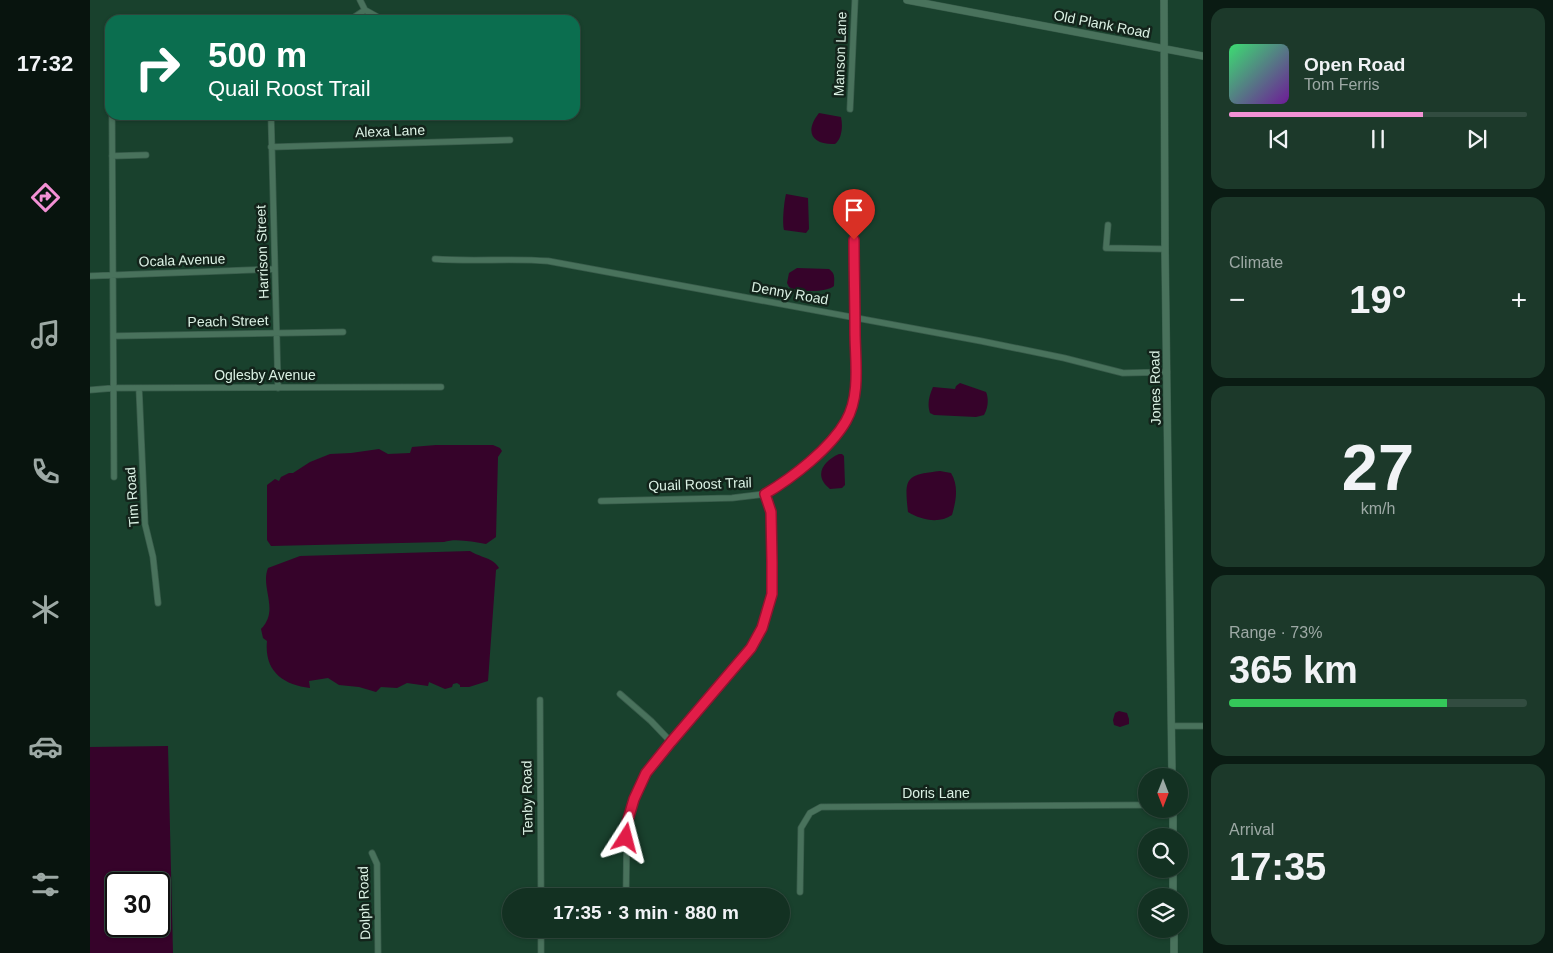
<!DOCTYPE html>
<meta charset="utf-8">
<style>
:root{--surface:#133122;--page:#1c392a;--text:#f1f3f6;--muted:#9da9a5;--line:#324c40;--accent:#f391d5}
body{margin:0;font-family:Helvetica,sans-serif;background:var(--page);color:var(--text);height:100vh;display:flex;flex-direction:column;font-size:19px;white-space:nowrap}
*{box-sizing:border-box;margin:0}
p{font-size:16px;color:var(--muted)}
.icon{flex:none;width:28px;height:28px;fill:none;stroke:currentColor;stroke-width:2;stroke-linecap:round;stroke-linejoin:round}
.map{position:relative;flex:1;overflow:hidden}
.panel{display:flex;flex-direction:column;gap:8px;padding:8px;background:#0a1b13;width:350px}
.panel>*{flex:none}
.hud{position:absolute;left:15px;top:15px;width:475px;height:105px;border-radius:15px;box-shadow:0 1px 4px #0004,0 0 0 1px var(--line);background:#0b6e4f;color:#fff;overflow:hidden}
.needle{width:32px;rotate:180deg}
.buttons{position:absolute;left:1048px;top:768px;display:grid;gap:10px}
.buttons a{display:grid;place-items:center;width:50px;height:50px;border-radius:50%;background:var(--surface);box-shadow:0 1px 4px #0004,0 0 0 1px var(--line);font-size:25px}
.speed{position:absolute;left:15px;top:872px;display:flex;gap:10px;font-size:25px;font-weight:700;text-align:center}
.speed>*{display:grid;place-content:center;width:65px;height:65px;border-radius:50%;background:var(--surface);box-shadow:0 1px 4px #0004,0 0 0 1px var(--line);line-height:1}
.speed .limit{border:2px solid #111;border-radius:8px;background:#fff;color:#111}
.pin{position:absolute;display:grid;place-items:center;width:42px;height:42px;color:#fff;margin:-51px -21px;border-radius:50% 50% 50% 0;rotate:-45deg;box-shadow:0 0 5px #0007}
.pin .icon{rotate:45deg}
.me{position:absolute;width:55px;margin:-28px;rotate:9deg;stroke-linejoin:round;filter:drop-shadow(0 0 4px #0008)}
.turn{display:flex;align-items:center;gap:18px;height:105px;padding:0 20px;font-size:22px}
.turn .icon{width:65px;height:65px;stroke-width:2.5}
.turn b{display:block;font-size:35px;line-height:42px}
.big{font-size:38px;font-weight:800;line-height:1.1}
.panel .tile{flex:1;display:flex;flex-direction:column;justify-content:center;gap:8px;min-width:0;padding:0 18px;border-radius:15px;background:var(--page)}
.panel .dial{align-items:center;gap:0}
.dial b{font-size:65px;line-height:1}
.song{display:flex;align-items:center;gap:15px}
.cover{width:60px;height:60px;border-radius:8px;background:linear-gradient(135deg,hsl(140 70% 55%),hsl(280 70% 35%))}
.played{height:5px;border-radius:2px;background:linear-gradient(90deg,var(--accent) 65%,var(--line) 65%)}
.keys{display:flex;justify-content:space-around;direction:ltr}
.heat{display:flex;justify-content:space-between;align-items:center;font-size:28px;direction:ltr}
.charge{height:8px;border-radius:4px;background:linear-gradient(90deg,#34c759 73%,var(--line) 0)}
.trip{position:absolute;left:412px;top:888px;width:288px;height:50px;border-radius:25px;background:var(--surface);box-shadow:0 1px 4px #0004,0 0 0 1px var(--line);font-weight:800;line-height:50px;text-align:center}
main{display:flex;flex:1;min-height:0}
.tabs{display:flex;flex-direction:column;width:90px;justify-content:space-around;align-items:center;background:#08140e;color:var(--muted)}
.tabs .icon{width:35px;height:35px}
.tabs .current{color:var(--accent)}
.tabs b{font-size:22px;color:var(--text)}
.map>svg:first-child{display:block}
.water{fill:#36032a;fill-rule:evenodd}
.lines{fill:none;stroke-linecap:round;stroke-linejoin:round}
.minor-casing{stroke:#395c4b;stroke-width:7}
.tertiary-casing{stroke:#395c4b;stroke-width:8}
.minor{stroke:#49725c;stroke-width:5.5}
.tertiary{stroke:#49725c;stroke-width:7}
.route-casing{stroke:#92132f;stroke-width:12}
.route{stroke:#e11d48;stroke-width:9}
.labels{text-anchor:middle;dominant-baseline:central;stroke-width:5;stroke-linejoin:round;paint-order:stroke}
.street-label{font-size:14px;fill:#dbf1e4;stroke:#13241b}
</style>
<main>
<nav class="tabs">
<b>17:32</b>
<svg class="icon current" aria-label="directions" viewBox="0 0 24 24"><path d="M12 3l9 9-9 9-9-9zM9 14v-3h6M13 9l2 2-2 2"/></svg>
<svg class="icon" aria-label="music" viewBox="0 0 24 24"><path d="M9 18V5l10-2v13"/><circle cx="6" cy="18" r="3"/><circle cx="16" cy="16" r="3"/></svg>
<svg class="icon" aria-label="phone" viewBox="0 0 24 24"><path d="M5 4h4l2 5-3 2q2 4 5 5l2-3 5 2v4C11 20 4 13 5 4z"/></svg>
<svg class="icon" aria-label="climate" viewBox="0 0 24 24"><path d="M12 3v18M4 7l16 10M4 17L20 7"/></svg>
<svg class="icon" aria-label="car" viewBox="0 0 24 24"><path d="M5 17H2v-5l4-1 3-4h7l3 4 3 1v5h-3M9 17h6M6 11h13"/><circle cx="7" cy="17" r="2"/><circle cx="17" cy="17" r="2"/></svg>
<svg class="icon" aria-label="filters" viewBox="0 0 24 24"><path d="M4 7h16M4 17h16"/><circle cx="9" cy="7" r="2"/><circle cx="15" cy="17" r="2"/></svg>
</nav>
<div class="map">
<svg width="1113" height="953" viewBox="0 0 1113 953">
<rect width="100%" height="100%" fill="#19412d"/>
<path class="water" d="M729,113L751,117C753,126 752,139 745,144C722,145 714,132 729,113Z
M696,194L718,198L719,229L716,233L694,230C692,223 694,202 696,194Z
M707,268L739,269C746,274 744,279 744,286C736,293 708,292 699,287L697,283L699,273Z
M870,383L896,392C899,399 898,408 894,415L886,417L844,415L840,413C837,404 839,396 843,387L865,389L866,386Z
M346,445H403L410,448L412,451L408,457L406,537L396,544C383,542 366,538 354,542L181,546L177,540V485L185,479L189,481L191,477L199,473H203L220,462L240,454L261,453L289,449L298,454L320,453L322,447Z
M749,454H752L754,456L755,485L752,488L740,489C723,476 733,461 749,454Z
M850,471L861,473C869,486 866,501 862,515C849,524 831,520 818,512C814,477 816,475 850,471Z
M380,551C389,557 404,558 409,568L406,570L398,681L379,687H370V685L367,683L363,684L362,687L355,689L339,682L338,686L317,683L307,688L291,687L286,692L269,687L249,685L238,678L219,681L220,688C193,685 174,671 177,641L173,638L171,629C190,610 170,588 178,568L210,556Z
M1029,711L1037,713L1039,719V724L1030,727L1024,725L1023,720L1025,713Z
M78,746L83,953H0V747ZM26,884H69V926H26Z"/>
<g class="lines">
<defs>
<path id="minor" d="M270,0L275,10L293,20
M256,20L263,18L275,10
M760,109L765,0
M22,115L24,477
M181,115L188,388
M181,147L420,140
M22,156L56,155
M1018,225L1016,248L1075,249
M345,259C383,262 420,258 458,261L891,341L974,358L1033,373L1077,372
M0,276L185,269
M24,336L253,332
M49,388L55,524L63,557L68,603
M0,390L24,388L351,387
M511,501L642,498L675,494L700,479L749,433L761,411L764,396L766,371L764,235
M530,694L561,721L581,742
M450,700L451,896
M1082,726H1113
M282,853L287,864L288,953
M710,892L711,828L720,813L731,807L1056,805
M536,896L537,823L549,786L556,773L581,742L661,648L672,628L681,594L683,552L681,512L675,494
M451,929V953"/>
<path id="tertiary" d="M817,0L1113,56
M1074,0L1075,249L1082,776
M1083,809V836
M1083,869V896
M1084,929V953"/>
</defs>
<use href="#minor" class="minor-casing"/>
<use href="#tertiary" class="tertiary-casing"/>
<use href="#minor" class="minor"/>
<use href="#tertiary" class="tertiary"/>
</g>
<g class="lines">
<defs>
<path id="route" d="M536,838L537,823L544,799L556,773L581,742L661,648L672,628L682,594V562L681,512L675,494C702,478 740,449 756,421C771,395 765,360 765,331C765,301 764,271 764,240"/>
</defs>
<use href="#route" class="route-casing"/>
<use href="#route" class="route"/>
</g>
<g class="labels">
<g class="street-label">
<text transform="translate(1012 24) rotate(11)">Old Plank Road</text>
<text transform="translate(750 54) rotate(-88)">Manson Lane</text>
<text transform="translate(300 131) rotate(-2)">Alexa Lane</text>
<text transform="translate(172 252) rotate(-92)">Harrison Street</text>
<text transform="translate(92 260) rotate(-2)">Ocala Avenue</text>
<text transform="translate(700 293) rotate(10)">Denny Road</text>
<text transform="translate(138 321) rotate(-1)">Peach Street</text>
<text x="175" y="375">Oglesby Avenue</text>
<text transform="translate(1065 388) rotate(-91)">Jones Road</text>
<text transform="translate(610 484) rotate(-2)">Quail Roost Trail</text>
<text transform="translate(42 497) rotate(-94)">Tim Road</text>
<text x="846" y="793">Doris Lane</text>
<text transform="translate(437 798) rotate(-91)">Tenby Road</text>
<text transform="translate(274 903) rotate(-92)">Dolph Road</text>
</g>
</g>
</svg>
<div class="buttons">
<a><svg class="needle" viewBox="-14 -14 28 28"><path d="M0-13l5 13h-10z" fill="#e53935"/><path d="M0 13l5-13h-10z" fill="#9da9a5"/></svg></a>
<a><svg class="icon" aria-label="search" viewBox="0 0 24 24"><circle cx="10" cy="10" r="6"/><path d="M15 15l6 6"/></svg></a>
<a><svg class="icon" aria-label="layers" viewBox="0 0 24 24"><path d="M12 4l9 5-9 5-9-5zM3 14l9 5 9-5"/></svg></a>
</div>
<div class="speed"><div class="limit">30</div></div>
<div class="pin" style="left:764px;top:240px;background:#d93025"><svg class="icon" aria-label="arrive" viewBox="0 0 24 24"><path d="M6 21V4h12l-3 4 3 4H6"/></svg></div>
<svg class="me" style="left:536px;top:838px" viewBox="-20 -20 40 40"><path d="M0-17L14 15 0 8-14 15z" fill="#e11d48" stroke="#fff" stroke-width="4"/></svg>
<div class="trip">17:35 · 3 min · 880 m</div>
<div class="hud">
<div class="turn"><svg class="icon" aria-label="right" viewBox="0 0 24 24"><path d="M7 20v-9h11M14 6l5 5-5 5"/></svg><div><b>500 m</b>Quail Roost Trail</div></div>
</div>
</div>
<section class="panel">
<div class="tile">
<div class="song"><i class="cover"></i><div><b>Open Road</b><p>Tom Ferris</p></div></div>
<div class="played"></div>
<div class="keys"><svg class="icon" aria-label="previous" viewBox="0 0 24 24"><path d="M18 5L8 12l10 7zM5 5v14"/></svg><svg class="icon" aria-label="pause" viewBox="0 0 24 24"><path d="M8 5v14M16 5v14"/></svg><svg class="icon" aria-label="next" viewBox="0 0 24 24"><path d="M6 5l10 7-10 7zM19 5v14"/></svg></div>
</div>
<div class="tile"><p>Climate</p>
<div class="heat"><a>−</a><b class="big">19°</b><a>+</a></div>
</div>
<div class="tile dial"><b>27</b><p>km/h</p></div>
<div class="tile"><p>Range · 73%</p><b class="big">365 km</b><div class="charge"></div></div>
<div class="tile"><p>Arrival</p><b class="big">17:35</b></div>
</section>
</main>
